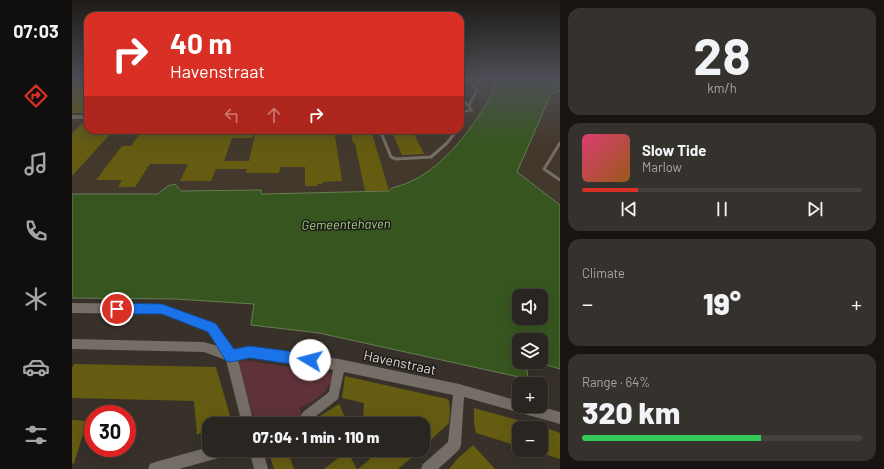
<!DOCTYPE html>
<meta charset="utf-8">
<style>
:root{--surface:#292520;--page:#35312d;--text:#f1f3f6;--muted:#a5a5a5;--line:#45423e;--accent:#d93025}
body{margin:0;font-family:Barlow,sans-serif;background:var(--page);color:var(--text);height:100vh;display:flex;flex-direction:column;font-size:15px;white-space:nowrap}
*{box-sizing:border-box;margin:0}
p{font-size:13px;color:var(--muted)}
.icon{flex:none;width:22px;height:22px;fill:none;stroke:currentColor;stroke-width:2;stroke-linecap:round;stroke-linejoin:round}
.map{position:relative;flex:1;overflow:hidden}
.side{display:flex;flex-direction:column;gap:8px;padding:8px;background:#171412;width:324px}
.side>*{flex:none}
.top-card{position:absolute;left:12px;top:12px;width:380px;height:122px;border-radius:12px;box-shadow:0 4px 16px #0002,0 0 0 1px var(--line);background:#d93025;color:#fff;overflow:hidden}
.fabs{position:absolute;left:440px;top:289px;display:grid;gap:8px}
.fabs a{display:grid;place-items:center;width:36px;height:36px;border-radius:8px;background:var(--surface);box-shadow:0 4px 16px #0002,0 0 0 1px var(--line);font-size:20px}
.speed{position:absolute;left:12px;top:405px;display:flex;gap:8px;font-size:20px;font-weight:700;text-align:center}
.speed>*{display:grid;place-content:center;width:52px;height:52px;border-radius:50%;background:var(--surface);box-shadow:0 4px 16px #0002,0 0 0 1px var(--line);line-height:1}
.speed .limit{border:6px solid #d22;background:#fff;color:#111}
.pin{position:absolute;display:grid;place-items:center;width:34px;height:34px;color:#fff;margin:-17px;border:2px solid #fff;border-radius:50%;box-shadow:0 1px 4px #0007}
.me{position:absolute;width:44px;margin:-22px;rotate:278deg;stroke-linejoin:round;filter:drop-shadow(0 0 3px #0008)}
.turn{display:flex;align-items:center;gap:14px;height:84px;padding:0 20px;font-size:18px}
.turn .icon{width:52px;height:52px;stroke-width:2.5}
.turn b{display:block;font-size:28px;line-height:34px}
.lanes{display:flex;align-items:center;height:38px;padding:0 20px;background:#0003;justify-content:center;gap:20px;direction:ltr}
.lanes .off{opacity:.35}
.big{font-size:30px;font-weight:800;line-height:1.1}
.side .widget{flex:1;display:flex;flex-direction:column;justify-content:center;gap:6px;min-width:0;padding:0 14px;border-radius:12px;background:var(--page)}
.side .dial{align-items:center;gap:0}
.dial b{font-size:52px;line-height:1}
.song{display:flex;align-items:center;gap:12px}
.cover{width:48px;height:48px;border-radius:6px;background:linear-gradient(135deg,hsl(340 70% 55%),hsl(30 70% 35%))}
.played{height:4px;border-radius:2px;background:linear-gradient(90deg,var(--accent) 20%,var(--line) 20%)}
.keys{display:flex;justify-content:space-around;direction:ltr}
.heat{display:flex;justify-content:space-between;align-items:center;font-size:22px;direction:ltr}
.charge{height:6px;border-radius:3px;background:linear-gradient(90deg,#34c759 64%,var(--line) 0)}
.trip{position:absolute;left:130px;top:417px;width:228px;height:40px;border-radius:12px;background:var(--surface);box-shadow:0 4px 16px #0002,0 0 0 1px var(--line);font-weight:800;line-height:40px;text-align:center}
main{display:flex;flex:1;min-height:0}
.dock{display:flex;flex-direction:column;width:72px;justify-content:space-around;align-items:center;background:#100f0d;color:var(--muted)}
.dock .icon{width:28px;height:28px}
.dock .selected{color:var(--accent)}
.dock b{font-size:18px;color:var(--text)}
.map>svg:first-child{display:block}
.built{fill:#43382c}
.green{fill:#5f323a}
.water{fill:#37561f;stroke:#687d55;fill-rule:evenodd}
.building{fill:#655c12}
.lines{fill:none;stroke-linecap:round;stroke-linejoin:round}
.lane-far1{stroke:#756e66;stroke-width:2.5}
.lane{stroke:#756e66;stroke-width:3}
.street{fill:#756e66;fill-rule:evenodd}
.route{fill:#1a73e8;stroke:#114b97}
.labels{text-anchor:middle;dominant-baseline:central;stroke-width:3;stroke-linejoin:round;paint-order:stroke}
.water-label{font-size:13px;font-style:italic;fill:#9ed07e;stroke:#1c1916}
.near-street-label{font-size:14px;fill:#dbd7d2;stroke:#1c1916}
</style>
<main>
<nav class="dock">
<b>07:03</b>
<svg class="icon selected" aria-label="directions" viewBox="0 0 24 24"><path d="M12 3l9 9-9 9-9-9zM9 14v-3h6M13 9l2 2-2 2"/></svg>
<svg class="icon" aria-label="music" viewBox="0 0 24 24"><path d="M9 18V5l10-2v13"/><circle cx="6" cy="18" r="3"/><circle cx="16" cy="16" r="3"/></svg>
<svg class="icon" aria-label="phone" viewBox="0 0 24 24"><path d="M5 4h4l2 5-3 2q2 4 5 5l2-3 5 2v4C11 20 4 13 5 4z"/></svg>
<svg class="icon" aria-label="climate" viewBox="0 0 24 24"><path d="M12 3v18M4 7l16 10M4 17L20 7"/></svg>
<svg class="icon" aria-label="car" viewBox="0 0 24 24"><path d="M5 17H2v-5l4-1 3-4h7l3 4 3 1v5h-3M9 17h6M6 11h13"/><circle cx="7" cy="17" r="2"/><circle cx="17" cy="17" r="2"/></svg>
<svg class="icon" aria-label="filters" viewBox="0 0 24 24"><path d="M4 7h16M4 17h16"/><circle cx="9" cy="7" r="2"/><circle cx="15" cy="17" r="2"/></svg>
</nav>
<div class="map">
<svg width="488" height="469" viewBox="0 0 488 469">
<rect width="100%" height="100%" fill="#37312a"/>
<path class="built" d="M0,79H16V130H388V79H427L431,86L376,177L327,200L0,198Z
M488,84V221L426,163Z"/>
<path class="green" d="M170,360L257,373L260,375C259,392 242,401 228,408L233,424H184L165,366Z"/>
<path class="water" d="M419,79H488V85L486,86L488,87V91L479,94L445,172L488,205V369L464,362H469V340H447V362H454L456,379L247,333L179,325L182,304L104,299L0,298V194H86L96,186L103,184L109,191L189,190V193L190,194L317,191L320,188C358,179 385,148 406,117C413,106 420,96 423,84ZM447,296H469V318H447Z"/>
<path class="building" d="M0,79H16V113H0Z
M14,120H16V130H42L0,176V133Z
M70,130H182L180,138H160L152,161H177L184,130H262L270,181L251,182V184H245L246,186H233V167H208L207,173H174L175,169H144L139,181H108L116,164H78L63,187H46L50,180H24L50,146H59Z
M278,130H299L317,191H293L283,144L281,143Z
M319,130H340L352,154L330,155Z
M2,364L144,367L158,416L144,424H137V428L125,435L122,401L0,398V368Z
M273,376L375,399L377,401L378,411L377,423L351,447V424H307L291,421L292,403L270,398Z
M267,404L276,424H233L240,421Z
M402,408L467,426V428H447V447L430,441L404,433L402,424Z
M0,420L17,421L10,437L2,464L0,463Z
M469,426L488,433V459L469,453Z
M401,445L423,469H377L383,462V461Z
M196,450H215L222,469H202Z
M293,450H349L326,469H286L298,459Z
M275,451L285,469H252L269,456Z"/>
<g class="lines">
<path class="lane-far1" d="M394,79L405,90L397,106
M388,96L400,110L388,112
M388,112C393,118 393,120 388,126"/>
<path class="lane" d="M308,130L319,157L324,159L359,157L375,143L385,130
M488,143L472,169L488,180"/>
<path class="street" d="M0,115H16V119H0Z
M0,303L90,304L144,324L161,350L178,347L267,359L387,384L447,401V406H467L488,412V424L392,397L389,445L387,450L366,469H349L351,464L376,442L381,395L272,372L266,399L239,420L235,422L231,420L229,416L231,412L257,392L261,370L178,357L166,360L182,424H170L154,360L132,352L0,349V339L132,342L146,346L136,332L90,314L0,313Z
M137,447V450H157L155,455L150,457L107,469H76L78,464L83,462Z
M177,450H191L196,469H182Z"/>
</g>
<linearGradient id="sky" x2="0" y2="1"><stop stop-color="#1e1b17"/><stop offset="0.54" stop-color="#4d4e55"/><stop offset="1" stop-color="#4d4e55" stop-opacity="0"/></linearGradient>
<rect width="488" height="145" fill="url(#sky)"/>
<path class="route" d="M45,303L90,304L140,322L144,324L162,349L178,346L238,354L242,356L244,360L242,365L238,367L178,358L159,362L154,361L136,332L90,314H45L41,312L39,309L41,305Z"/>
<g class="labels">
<g class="water-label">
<text transform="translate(274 224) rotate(-1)">Gemeentehaven</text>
</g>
<g class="near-street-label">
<text transform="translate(328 362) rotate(12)">Havenstraat</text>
</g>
</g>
</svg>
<div class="fabs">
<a><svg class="icon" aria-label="sound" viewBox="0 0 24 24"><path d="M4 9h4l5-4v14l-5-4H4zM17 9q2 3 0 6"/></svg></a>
<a><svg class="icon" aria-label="layers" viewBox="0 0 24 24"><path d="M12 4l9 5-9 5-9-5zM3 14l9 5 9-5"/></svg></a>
<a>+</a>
<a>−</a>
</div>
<div class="speed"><div class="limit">30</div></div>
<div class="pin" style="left:45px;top:309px;background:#d93025"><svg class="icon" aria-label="arrive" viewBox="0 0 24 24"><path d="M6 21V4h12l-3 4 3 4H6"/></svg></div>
<svg class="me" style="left:238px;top:360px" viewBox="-20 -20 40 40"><circle r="19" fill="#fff"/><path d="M0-13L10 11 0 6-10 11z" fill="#1a73e8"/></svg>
<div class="trip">07:04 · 1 min · 110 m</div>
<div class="top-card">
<div class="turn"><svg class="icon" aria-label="right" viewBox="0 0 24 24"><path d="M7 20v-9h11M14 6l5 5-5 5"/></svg><div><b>40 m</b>Havenstraat</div></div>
<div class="lanes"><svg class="icon off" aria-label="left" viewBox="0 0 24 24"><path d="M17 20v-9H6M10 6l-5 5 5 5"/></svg><svg class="icon off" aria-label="ahead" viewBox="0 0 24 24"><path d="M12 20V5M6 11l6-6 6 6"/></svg><svg class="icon" aria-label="right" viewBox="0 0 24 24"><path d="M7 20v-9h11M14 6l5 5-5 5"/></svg></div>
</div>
</div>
<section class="side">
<div class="widget dial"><b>28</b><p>km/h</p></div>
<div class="widget">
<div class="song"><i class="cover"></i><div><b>Slow Tide</b><p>Marlow</p></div></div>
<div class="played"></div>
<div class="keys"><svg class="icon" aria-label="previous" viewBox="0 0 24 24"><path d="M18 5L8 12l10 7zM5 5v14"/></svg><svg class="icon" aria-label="pause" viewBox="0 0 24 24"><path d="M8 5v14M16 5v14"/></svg><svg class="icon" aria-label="next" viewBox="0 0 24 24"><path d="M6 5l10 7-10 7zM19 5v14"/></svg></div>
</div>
<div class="widget"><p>Climate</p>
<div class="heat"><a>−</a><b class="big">19°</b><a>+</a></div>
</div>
<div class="widget"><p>Range · 64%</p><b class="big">320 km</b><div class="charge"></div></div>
</section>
</main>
